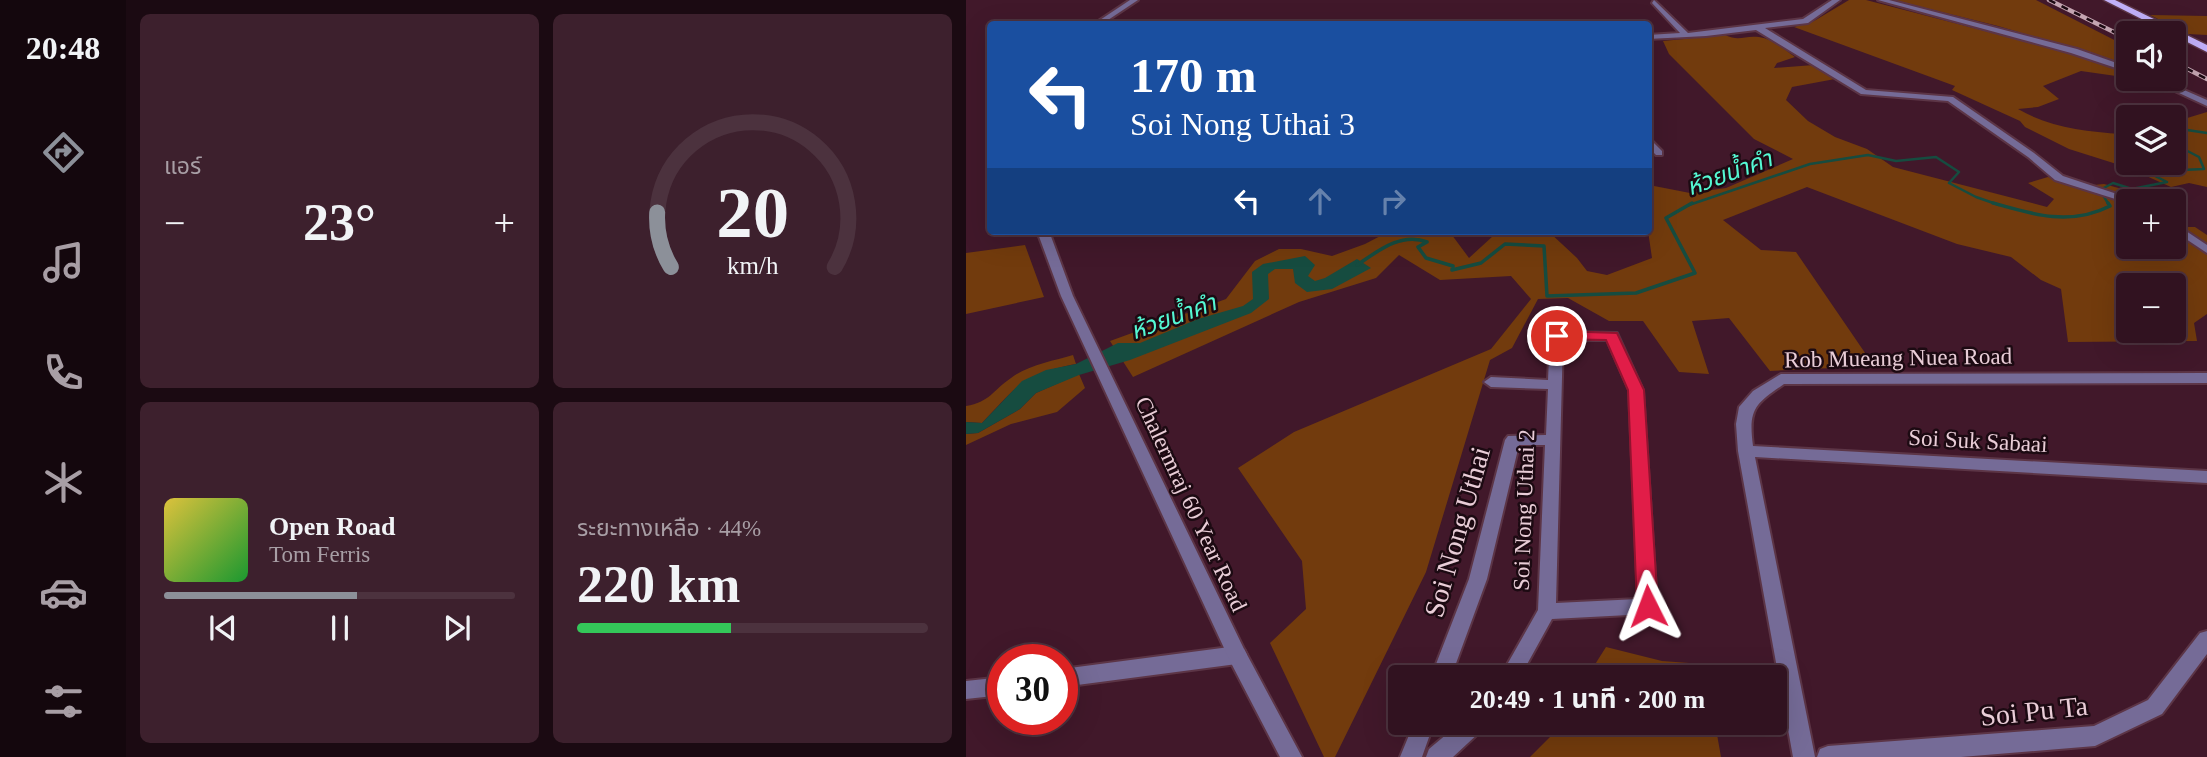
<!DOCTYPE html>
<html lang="th">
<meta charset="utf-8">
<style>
:root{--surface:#311220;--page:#3d202d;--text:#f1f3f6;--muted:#a89ea5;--line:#4c323e;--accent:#8c9099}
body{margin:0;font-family:"Times New Roman","Noto Sans Thai",serif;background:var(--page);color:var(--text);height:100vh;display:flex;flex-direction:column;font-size:26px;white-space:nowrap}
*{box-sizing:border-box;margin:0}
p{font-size:23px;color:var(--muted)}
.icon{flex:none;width:38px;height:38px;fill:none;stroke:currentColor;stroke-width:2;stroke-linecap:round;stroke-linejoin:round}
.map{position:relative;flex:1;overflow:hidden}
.drawer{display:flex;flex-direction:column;gap:14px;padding:14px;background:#1b0a12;width:840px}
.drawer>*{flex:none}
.banner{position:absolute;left:21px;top:21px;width:665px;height:214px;border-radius:7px;box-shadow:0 7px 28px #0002,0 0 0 2px var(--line);background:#1a4fa0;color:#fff;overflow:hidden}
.buttons{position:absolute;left:1150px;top:21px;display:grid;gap:14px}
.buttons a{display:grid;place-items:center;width:70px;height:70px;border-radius:7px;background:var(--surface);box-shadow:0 7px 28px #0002,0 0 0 2px var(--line);font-size:35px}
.speed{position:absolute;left:21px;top:644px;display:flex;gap:14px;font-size:35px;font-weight:700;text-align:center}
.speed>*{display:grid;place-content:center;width:91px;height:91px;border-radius:50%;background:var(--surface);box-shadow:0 7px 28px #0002,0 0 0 2px var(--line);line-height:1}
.speed .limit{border:10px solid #d22;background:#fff;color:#111}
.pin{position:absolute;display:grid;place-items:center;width:60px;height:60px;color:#fff;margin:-30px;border:4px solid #fff;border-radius:50%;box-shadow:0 2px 7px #0007}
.me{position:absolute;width:77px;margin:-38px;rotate:357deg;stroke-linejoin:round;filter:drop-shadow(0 0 5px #0008)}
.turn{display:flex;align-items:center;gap:24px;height:147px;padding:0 28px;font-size:32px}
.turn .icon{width:91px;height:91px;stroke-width:2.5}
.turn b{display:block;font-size:49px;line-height:60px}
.lanes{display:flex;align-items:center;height:66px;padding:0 28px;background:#0003;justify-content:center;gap:35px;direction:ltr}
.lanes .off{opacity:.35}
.big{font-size:52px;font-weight:700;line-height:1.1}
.drawer .card{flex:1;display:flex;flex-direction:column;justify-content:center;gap:10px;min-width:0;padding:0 24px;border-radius:10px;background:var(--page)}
.drawer .dial{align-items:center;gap:0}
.dial svg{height:182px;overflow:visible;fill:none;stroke:var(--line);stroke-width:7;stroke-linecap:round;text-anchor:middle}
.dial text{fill:var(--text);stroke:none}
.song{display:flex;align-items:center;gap:21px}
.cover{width:84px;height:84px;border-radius:10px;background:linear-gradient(135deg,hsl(50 70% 55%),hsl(130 70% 35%))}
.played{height:7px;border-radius:4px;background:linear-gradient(90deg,var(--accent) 55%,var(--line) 55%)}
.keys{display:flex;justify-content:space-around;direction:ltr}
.heat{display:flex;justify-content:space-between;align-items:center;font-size:38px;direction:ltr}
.charge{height:10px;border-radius:5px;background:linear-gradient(90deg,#34c759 44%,var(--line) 0)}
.drawer .tiles{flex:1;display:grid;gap:14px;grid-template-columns:repeat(2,1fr)}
.trip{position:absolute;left:422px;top:665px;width:399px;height:70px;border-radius:7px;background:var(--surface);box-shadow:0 7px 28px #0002,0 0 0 2px var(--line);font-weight:700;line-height:70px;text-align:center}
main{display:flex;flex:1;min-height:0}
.tabs{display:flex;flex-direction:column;width:126px;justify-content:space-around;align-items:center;background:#14070d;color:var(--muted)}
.tabs .icon{width:49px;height:49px}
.tabs .current{color:var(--accent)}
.tabs b{font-size:32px;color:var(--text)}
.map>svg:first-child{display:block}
.green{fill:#723b0d;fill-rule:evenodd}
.water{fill:#164c40}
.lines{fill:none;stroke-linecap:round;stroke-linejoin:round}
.stream-far1{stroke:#164c40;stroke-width:2.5}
.stream{stroke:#164c40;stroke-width:3.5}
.minor-casing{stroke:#5c3546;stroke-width:4}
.tertiary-casing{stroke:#5c3546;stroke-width:4}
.primary-casing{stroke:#5c3546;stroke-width:3}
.minor{fill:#756b97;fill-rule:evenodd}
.tertiary{fill:#756b97;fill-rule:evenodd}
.primary{fill:#c1b0f9;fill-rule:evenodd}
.rail-casing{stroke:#c4a5b1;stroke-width:4.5}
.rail{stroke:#1c0a12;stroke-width:2.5;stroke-dasharray:7;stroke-linecap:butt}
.route{fill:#e11d48;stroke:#92132f;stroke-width:2}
.labels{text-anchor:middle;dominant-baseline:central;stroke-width:5;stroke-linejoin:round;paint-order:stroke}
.street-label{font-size:23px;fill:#e9cdd7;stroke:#1c0a12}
.water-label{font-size:24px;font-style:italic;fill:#54f8d3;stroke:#1c0a12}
.near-street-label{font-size:28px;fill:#e9cdd7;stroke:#1c0a12}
</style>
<main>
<nav class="tabs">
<b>20:48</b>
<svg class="icon current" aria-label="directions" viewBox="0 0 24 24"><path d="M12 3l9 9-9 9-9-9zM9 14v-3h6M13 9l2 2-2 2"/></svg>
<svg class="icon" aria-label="music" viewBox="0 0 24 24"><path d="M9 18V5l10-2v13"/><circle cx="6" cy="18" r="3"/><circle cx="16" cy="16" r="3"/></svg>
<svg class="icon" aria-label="phone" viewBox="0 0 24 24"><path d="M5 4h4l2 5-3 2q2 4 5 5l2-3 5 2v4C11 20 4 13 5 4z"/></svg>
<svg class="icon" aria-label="climate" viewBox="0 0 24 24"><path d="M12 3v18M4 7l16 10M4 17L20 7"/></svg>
<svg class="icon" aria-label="car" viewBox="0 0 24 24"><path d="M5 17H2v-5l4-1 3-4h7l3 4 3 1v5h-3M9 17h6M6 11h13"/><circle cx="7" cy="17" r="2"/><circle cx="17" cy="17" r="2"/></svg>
<svg class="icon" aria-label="filters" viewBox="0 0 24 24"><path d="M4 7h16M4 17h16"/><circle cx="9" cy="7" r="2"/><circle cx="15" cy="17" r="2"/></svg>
</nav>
<section class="drawer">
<div class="tiles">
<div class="card"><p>แอร์</p>
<div class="heat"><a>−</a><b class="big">23°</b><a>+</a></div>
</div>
<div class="card dial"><svg viewBox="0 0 100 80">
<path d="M14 69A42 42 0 1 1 86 69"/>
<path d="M14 69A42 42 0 0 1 8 45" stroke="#8c9099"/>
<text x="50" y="56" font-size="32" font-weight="700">20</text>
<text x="50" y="72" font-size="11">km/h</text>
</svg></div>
<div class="card">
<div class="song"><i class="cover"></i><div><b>Open Road</b><p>Tom Ferris</p></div></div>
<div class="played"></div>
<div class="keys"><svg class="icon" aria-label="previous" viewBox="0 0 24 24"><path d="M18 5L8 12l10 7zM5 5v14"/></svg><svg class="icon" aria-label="pause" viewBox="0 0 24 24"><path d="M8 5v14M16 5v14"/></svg><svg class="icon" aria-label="next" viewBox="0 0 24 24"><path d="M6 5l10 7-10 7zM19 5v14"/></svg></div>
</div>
<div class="card"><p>ระยะทางเหลือ · 44%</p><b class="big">220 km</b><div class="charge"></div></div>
</div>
</section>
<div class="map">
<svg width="1241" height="757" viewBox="0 0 1241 757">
<rect width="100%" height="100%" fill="#41182a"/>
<path class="green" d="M883,0H900L1103,53L1162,73L1157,77L1115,71L1077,86L1093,99L1072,107L1052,109C1085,128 1118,131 1156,134L1162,132V163H1208V122L1241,112V187L1223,183L1205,187L1160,167L1103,149L1059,127L1054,121L986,90L989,86L828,27L848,21Z
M927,0H1070L1162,47V65L1032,26Z
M1184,15L1241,16V35L1222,34Z
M759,35C774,42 778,35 793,37C807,39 818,49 829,57L811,63L808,68L848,65L869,79L826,87L820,100L842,121L869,137L901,149L927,167L1081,207L1088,199L1062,183L1082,177L1128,185L1138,184L1174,194L1183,201H1162V247H1208V227H1229L1241,235V314L1228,323L1231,341L1102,342L1095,289L1075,280L1045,257L991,244L841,187L757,220L795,250L830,252L908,366L804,371L763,318L726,321L743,374L713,372L677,321H643L602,298L572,299L546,348L524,360L460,572L369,757H358L304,643L340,609L336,561L272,468L328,432L525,349L565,299L545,276L474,280L433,255L410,278L333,302L167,377L144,341L260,299L289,261L313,249H335L366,256L399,244L420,233L483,231L503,258L527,236L582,231L611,258L621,271L641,275L686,258L682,231L683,185L724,193L760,188L827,159L788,139L703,54L697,41ZM1162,285H1208V331H1162Z
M59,245L78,297L0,314V253Z
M107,355L110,364C57,374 52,385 16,423L0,422V406C24,402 26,391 45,378C62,365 87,361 107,355Z
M113,374L119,388L91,412L45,424L0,445V434L12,433L54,409L70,393Z
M640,647L696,661L737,664L740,677H621Z
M593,723H749L755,757H564L584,737Z"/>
<path class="water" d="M339,256L349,265L342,276L349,281L359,278L391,259L405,268L366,289L341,292L329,283L327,269H309L302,274L303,299L285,313L164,360L113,375L70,393L54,409L12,433L0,434V422L16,423L56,381L80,370L110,364L152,343H174L232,319L277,306L287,299L286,272L297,264Z"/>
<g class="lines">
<path class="stream-far1" d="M1208,128L1241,133
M1162,154L1150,156L1162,162
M1197,163L1216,170L1238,169L1233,157L1208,144
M723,205L844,164L902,155L930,161L970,157L993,172L983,183L1010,197L1033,205
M1143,205L1134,190L1147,183L1166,189L1201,182L1163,163"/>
<path class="stream" d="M1027,203C1068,215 1105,226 1144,206L1142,203
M391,265C412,251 435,232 461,242L452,247L460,258L487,266L486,270L515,263L539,244L578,246L581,296L670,293L729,273L700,218L726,203"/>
<defs>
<path id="minor" d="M688,0L722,33L837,19L866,0H874L842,23L799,28L900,90L987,97L1068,153L1097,176L1172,201L1162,203L1089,180L1062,157L982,101L895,94L790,30L740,36L682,39V35L714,33L686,3Z
M912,0H923L1111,49L1162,67V72L1105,53Z
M1183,79H1193L1241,100V106Z
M682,137L696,151V155H690L682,147Z
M1208,223L1241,245V253L1208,231Z
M591,332L651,333L677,390L691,606L689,612L682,614L586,619L554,677H534L572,610L579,445H553L521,579L485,677H465L503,579L539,440L542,436L580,435L582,389L525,387L518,382L525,377L582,380L584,336ZM597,340H641L663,390L672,599L590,603Z
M1241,373V383L818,384C789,404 782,409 787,446L1241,471V483L789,457L849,757H827L772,451L770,424L773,407L787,391L815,374Z
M1241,631V654L1196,714L1129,746L995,757H851L854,749L862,746L1128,726L1182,700L1234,633Z
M271,646L278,649L281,655L278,661L271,664L96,687V669Z
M37,677V695L0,699V681Z
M448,723H468L456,757H434Z
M494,723H519L516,730L487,757H460L463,749Z"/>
<path id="tertiary" d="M164,0H172L136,24H128Z
M71,231H83L107,296L278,649L336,757H314L264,661L95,296Z"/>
<path id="primary" d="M1138,0H1149L1241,45V52Z"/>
</defs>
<use href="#minor" class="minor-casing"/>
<use href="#tertiary" class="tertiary-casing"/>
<use href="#primary" class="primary-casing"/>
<use href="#minor" class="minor"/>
<use href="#tertiary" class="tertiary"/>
<use href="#primary" class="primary"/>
<defs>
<path id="rail" d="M1083,0L1162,39
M1208,62L1241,79"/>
</defs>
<use href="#rail" class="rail-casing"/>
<use href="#rail" class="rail"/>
</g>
<path class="route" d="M591,331L651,333L678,390L692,606L689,612L682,615L674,612L671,606L662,390L640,340L586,339L583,336Z"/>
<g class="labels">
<g class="street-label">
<text transform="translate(932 358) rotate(-1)">Rob Mueang Nuea Road</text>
<text transform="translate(1012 441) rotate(3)">Soi Suk Sabaai</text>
<text transform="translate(225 504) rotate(65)">Chalermraj 60 Year Road</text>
<text transform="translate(558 510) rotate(-88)">Soi Nong Uthai 2</text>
</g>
<g class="water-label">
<text transform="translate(763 173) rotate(-20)">ห้วยน้ำคำ</text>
<text transform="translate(207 317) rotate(-20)">ห้วยน้ำคำ</text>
</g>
<g class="near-street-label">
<text transform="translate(491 532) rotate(-74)">Soi Nong Uthai</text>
<text transform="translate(1068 711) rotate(-6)">Soi Pu Ta</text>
</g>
</g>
</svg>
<div class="buttons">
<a><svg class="icon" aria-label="sound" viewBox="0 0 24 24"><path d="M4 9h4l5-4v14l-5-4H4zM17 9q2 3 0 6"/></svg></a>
<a><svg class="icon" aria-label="layers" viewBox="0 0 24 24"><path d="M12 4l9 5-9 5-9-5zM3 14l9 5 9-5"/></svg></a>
<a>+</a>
<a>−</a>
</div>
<div class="speed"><div class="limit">30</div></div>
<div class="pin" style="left:591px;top:336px;background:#d93025"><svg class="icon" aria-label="arrive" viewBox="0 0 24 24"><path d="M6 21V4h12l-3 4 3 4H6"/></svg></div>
<svg class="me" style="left:682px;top:606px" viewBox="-20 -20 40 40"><path d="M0-17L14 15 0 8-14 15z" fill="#e11d48" stroke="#fff" stroke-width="4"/></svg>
<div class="trip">20:49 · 1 นาที · 200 m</div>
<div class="banner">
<div class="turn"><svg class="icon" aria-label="left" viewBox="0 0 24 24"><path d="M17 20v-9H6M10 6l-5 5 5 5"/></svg><div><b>170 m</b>Soi Nong Uthai 3</div></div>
<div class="lanes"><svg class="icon" aria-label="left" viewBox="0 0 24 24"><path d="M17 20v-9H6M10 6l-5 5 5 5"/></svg><svg class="icon off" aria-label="ahead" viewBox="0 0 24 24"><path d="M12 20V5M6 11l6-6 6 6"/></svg><svg class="icon off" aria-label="right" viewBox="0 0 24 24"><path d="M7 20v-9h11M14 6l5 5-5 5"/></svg></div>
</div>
</div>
</main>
